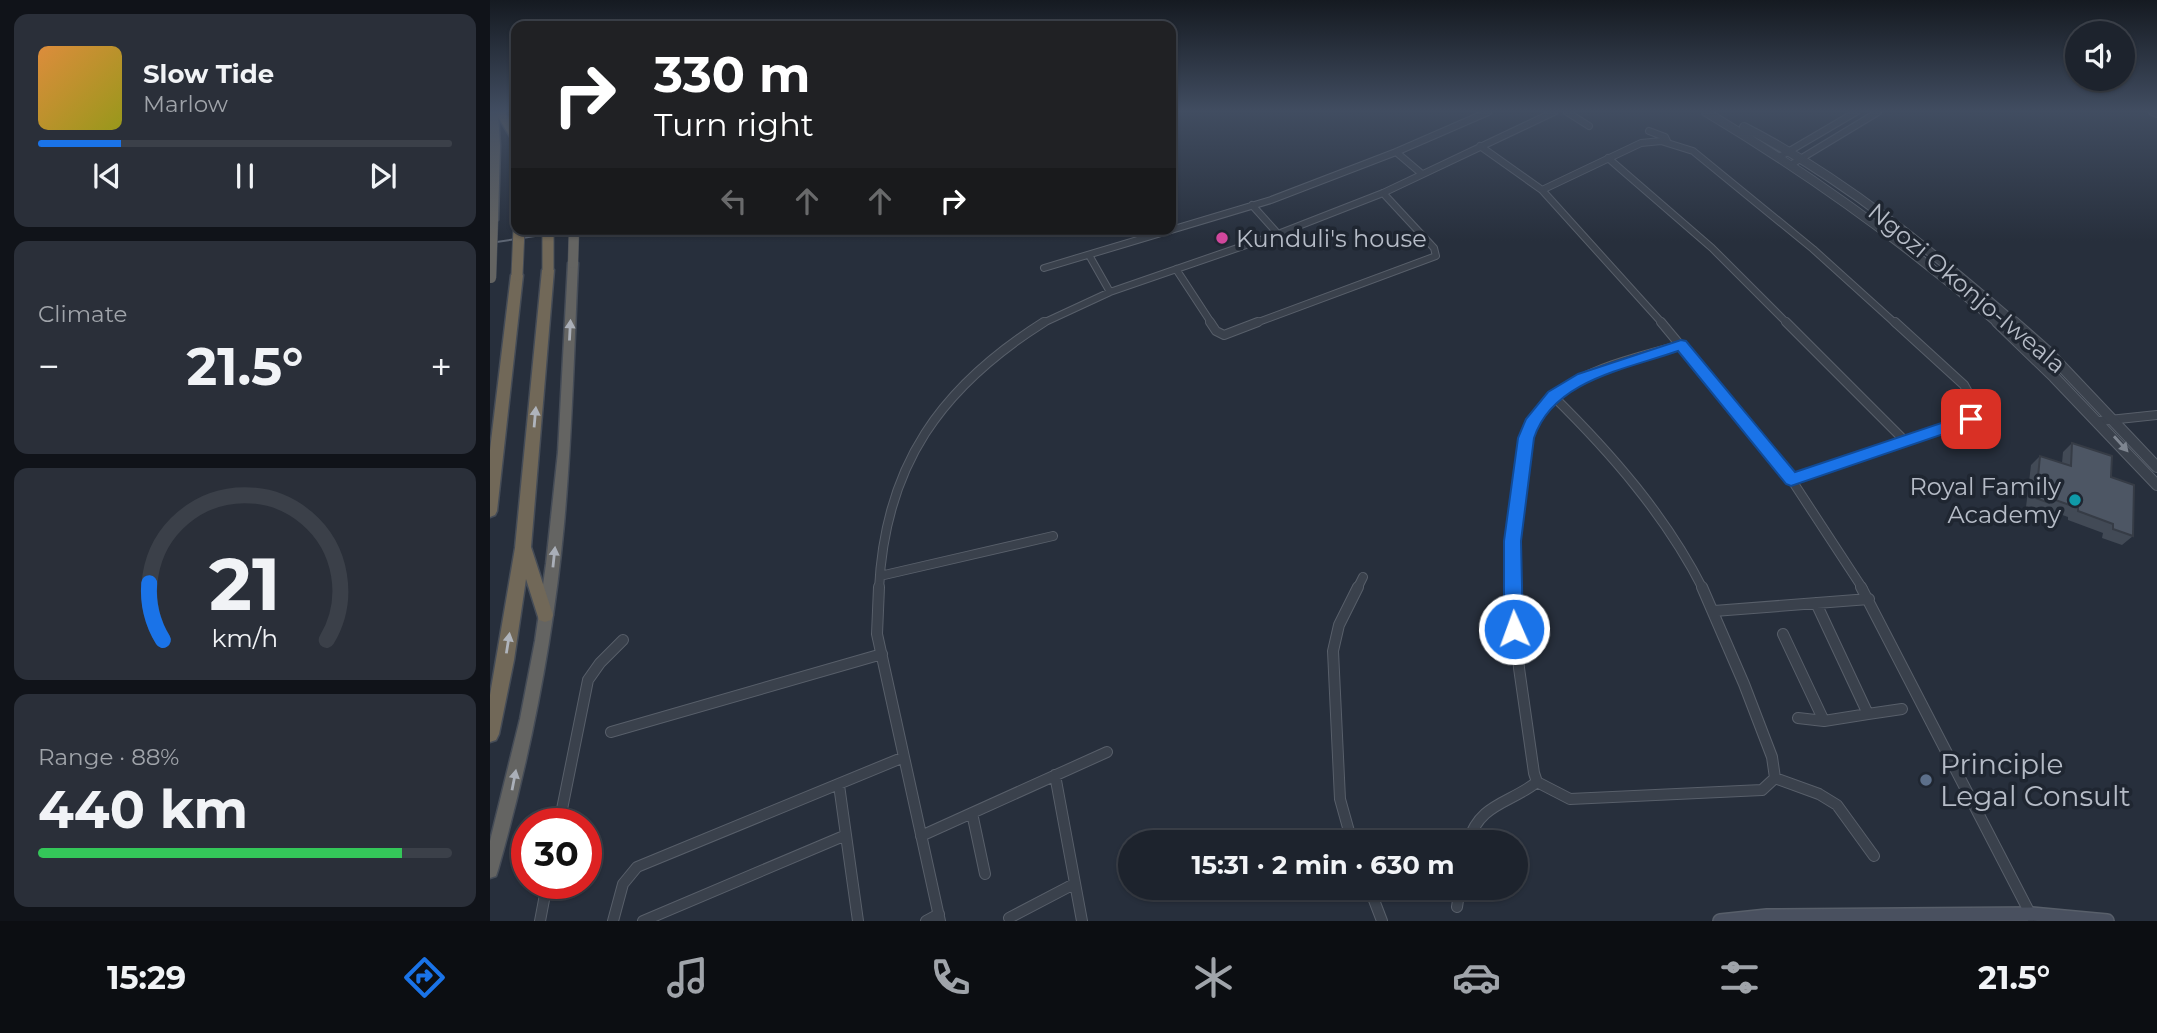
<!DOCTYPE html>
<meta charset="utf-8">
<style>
:root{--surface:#1d232d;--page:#2a2f39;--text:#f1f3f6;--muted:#a0a4aa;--line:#3b4049;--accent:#1a73e8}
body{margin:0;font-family:Montserrat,sans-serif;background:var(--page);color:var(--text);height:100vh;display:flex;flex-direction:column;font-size:26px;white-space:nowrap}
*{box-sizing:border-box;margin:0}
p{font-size:23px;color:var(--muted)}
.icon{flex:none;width:38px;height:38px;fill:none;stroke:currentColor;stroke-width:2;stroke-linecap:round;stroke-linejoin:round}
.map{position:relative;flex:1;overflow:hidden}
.details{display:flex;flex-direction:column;gap:14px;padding:14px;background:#101319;width:490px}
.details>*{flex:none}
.top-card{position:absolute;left:21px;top:21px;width:665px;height:214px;border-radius:14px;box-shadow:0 2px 5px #0004,0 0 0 2px var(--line);background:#202124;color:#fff;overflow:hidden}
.controls{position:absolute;left:1575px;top:21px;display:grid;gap:14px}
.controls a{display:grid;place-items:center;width:70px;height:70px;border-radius:50%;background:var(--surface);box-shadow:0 2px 5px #0004,0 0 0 2px var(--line);font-size:35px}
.speed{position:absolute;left:21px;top:808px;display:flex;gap:14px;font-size:35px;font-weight:700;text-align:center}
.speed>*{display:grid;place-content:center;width:91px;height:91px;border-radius:50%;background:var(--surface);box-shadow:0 2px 5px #0004,0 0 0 2px var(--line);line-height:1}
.speed .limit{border:10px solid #d22;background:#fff;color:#111}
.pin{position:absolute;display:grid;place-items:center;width:60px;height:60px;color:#fff;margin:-30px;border-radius:14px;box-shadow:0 4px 10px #0006}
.me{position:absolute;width:77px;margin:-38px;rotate:358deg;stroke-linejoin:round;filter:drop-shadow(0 0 5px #0008)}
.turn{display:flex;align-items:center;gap:24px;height:147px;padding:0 28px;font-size:32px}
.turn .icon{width:91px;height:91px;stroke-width:2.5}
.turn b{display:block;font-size:49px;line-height:60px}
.lanes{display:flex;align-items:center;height:66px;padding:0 28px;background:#0003;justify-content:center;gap:35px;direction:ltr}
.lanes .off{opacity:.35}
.big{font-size:52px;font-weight:700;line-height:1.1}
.details .tile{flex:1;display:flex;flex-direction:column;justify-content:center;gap:10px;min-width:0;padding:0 24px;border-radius:14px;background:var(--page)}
.details .dial{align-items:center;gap:0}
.dial svg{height:182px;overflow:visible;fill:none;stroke:var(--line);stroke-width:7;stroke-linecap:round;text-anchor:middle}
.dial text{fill:var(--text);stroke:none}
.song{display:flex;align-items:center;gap:21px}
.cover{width:84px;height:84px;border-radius:10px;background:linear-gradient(135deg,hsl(30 70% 55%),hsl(60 70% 35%))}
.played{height:7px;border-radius:4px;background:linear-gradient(90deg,var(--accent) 20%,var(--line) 20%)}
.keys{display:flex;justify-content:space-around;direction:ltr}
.heat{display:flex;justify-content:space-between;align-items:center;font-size:38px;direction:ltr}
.charge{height:10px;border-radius:5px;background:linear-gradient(90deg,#34c759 88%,var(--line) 0)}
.trip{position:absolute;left:628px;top:830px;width:410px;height:70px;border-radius:35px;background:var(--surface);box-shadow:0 2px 5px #0004,0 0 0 2px var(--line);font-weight:700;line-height:70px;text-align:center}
.menu{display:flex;height:112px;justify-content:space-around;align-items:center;background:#0c0e12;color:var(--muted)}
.menu .icon{width:49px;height:49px}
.menu .active{color:var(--accent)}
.menu b{font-size:32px;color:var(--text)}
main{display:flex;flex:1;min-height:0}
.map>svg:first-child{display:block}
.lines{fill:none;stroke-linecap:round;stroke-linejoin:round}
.minor-far2-casing{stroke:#585f6a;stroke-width:8}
.minor-far1-casing{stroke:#585f6a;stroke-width:10}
.minor-casing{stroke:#585f6a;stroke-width:12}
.tertiary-far1-casing{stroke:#585f6a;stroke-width:10}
.tertiary-casing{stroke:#585f6a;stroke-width:12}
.secondary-casing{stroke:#585f6a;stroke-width:16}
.trunk-casing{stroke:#454c57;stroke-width:3}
.motorway-casing{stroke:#454c57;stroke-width:3}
.minor-far2{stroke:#3a414c;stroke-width:6}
.minor-far1{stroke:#3a414c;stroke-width:8}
.minor{stroke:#3a414c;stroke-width:10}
.tertiary-far1{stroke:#3a414c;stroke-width:8}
.tertiary{stroke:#3a414c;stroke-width:10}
.secondary{stroke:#49505f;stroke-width:13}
.trunk{fill:#646462;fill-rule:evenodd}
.motorway{fill:#716858;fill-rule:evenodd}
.tram{stroke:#5d6573;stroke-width:2}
.trunk-bridge-casing{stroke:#454c57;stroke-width:11;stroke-linecap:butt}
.motorway-bridge-casing{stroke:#454c57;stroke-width:13;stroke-linecap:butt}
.trunk-bridge{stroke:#646462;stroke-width:10}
.motorway-bridge{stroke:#716858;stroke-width:11}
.wall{fill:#424a56}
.building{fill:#4d5664;stroke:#363c46;stroke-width:2}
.oneway{fill:#aaafb8}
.oneway2{fill:#afb4bc}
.oneway3{fill:#7e8590}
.route{fill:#1a73e8;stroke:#114b97;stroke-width:2}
.hotel-dot{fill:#d1479c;stroke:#1f2631;stroke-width:2.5}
.culture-dot{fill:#0f9aa8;stroke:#1f2631;stroke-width:2.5}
.service-dot{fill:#5c6f8a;stroke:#1f2631;stroke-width:2.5}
.labels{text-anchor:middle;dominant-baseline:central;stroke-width:7;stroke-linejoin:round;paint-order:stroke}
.poi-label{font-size:24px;fill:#b6bcc7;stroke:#1f2631;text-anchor:start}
.street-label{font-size:24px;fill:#b6bcc7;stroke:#1f2631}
.near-poi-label{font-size:28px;fill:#b6bcc7;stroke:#1f2631;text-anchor:start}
</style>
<main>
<section class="details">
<div class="tile">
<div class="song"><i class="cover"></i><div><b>Slow Tide</b><p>Marlow</p></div></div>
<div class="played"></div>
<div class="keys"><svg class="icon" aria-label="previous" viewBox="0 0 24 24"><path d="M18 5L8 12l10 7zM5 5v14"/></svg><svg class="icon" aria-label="pause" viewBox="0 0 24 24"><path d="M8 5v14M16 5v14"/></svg><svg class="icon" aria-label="next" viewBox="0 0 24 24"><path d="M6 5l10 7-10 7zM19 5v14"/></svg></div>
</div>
<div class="tile"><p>Climate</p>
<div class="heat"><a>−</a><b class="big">21.5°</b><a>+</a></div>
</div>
<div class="tile dial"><svg viewBox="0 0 100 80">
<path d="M14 69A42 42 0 1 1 86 69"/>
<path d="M14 69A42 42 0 0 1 8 44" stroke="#1a73e8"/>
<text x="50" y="56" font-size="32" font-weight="700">21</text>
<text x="50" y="72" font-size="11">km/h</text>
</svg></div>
<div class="tile"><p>Range · 88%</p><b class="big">440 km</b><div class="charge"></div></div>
</section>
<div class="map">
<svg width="1667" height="921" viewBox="0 0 1667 921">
<rect width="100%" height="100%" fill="#272f3c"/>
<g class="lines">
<defs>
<path id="minor-far2" d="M1077,112L1099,126
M1662,112L1667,114
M1159,131L1175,137L1178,143
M990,146L1052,190L1173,324
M906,152L932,174
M1291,156L1366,112
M1118,158L1222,248L1298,324
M1302,164L1388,112
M1052,190L1151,143L1171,141L1203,151L1323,249L1406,324
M762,205L788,234
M599,255L620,292
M554,268L781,200L906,152L998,112
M686,269L722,324
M551,324L620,292L788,234L893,193L1064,112
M763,324L946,256L944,248L893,193"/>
<path id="minor-far1" d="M720,322L726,331L734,335L768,322
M1171,322L1301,479L1373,589
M1296,322L1414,440
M1063,396C1121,453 1176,516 1213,589
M1063,396C1100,367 1147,358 1191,345
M1610,421L1667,415
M1301,479L1481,419L1487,409L1474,385L1405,322
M390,576L563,536
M389,589C395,465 451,387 554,322
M867,589L873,577
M1024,589C1023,530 1020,441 1063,396"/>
<path id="minor" d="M389,587L387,634L450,921
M1024,587L1029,668L1044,773L1047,782L1080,799L1272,790L1285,778L1282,757L1254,684L1212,587
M1371,587L1544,921
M1326,603L1378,714L1412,709
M1224,611L1379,599
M1293,634L1334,721
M1308,718L1334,721L1378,714
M121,732L392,654
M565,775L592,921
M1285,778L1329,794L1347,805L1384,856
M349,785L368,921
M482,813L495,874
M69,824L98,680L110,663L133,640
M431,836L617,752
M862,842L850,799L843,651L849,625L868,587
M978,842C990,803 1019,804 1047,782
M879,887L892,921
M967,907L970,887
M519,918L584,884
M50,921L57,884
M123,921L133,884L147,867L414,757
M153,921L356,835
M436,921L449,914"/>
<path id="tertiary-far1" d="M1216,112C1321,175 1417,244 1509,324
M1254,127C1354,178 1441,251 1526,324"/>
<path id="tertiary" d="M1507,322L1564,377L1667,485
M1524,322L1557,351L1667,467"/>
<path id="secondary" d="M1230,921L1277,916L1542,914L1617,921"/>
<path id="trunk" d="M0,112H8L10,146L8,220L3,223L0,222Z
M83,260L88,263C84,350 82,437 74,524C63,642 40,757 8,870L6,876L0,878V841L30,719L45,641L56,564L68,452L78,263Z"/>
<path id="motorway" d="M5,112H15L26,130V141L22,140Z
M58,266L64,270L41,547L63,615L61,620L55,622L49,620L36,579L24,660L9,734L6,740L0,742V695L25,548L52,270Z
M27,271L33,275L7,511L5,515L0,517V450L21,275Z"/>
</defs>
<use href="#minor-far2" class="minor-far2-casing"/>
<use href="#minor-far1" class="minor-far1-casing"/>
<use href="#minor" class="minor-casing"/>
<use href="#tertiary-far1" class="tertiary-far1-casing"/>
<use href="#tertiary" class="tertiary-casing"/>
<use href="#secondary" class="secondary-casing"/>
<use href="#trunk" class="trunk-casing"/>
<use href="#motorway" class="motorway-casing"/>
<use href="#minor-far2" class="minor-far2"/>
<use href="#minor-far1" class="minor-far1"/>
<use href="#minor" class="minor"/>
<use href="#tertiary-far1" class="tertiary-far1"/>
<use href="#tertiary" class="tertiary"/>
<use href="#secondary" class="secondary"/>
<use href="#trunk" class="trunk"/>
<use href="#motorway" class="motorway"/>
<path class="tram" d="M0,243L90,229"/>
<defs>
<path id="trunk-bridge" d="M83,263L84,229
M1,278L3,220"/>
<path id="motorway-bridge" d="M58,229V270
M27,275L29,229"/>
</defs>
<use href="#trunk-bridge" class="trunk-bridge-casing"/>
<use href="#motorway-bridge" class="motorway-bridge-casing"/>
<use href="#trunk-bridge" class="trunk-bridge"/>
<use href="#motorway-bridge" class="motorway-bridge"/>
</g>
<path class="wall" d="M1582,443L1621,477L1643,536L1632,545L1612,538L1613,533L1578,520V517L1553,508L1550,512L1536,507L1541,465L1550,456L1572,463L1573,452Z"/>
<path class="building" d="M1582,443L1622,456L1621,477L1644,485L1643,536L1623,529V524L1588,511V508L1560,498L1559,503L1546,498L1550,456L1581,466Z"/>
<defs><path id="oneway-solid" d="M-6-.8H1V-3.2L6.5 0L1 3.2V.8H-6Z" transform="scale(1.75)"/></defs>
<g class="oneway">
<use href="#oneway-solid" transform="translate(80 330) rotate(-87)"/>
<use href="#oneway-solid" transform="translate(64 557) rotate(-84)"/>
<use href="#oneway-solid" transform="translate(24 780) rotate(-79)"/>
</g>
<g class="oneway2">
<use href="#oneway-solid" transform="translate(45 417) rotate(-85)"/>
<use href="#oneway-solid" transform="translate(18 643) rotate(-81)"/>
</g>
<use class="oneway3" href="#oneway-solid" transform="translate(1631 444) rotate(48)"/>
<linearGradient id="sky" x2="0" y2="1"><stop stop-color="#151a21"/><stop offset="0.46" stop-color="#414d61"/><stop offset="1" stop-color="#414d61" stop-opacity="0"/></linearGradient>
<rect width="1667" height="241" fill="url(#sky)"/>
<path class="route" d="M1191,340L1196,341L1305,472L1481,413L1489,419L1486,423L1301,486L1296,484L1188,351C1137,369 1063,380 1044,438L1031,541L1033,629L1030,635L1024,638L1017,635L1014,629V541L1028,438L1036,419L1058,392L1088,374Z"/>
<circle class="hotel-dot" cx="732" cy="238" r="7"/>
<circle class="culture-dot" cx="1585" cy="500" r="7"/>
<circle class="service-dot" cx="1436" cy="780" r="7"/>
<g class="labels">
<g class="poi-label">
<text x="746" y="238">Kunduli's house</text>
<text x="1571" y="486" text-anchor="end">Royal Family<tspan x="1571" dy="28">Academy</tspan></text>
</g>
<g class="street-label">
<text transform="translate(1477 288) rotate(40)">Ngozi Okonjo-Iweala</text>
</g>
<g class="near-poi-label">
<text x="1450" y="764">Principle<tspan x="1450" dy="32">Legal Consult</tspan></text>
</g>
</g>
</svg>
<div class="controls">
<a><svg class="icon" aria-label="sound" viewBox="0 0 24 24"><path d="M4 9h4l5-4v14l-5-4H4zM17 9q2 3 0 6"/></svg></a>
</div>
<div class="speed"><div class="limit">30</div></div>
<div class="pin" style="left:1481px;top:419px;background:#d93025"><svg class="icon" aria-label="arrive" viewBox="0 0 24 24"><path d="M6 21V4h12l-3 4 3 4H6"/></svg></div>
<svg class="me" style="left:1024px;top:629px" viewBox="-20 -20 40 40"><circle r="17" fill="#1a73e8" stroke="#fff" stroke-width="3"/><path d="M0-11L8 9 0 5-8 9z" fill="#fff"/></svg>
<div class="trip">15:31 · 2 min · 630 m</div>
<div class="top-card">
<div class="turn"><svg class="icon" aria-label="right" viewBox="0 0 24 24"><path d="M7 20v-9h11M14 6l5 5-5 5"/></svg><div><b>330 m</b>Turn right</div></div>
<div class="lanes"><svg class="icon off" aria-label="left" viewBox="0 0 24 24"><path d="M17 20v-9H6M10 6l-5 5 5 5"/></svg><svg class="icon off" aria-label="ahead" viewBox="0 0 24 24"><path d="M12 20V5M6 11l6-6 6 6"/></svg><svg class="icon off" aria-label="ahead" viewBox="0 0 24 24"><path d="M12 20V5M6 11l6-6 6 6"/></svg><svg class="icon" aria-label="right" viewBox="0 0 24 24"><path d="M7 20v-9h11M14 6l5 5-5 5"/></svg></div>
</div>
</div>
</main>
<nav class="menu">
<b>15:29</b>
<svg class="icon active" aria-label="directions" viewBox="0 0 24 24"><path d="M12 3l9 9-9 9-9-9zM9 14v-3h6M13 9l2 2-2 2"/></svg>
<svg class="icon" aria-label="music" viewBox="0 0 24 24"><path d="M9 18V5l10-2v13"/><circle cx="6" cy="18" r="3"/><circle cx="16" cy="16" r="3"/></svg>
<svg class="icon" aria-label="phone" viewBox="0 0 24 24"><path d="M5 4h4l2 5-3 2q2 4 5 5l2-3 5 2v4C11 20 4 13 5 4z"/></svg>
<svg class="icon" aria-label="climate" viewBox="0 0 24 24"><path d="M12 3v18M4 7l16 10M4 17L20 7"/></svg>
<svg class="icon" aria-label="car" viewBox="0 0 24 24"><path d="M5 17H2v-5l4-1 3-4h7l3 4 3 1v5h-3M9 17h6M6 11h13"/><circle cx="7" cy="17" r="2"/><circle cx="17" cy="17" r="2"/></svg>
<svg class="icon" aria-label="filters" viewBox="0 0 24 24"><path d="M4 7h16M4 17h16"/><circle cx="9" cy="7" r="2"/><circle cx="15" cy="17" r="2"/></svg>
<b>21.5°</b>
</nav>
